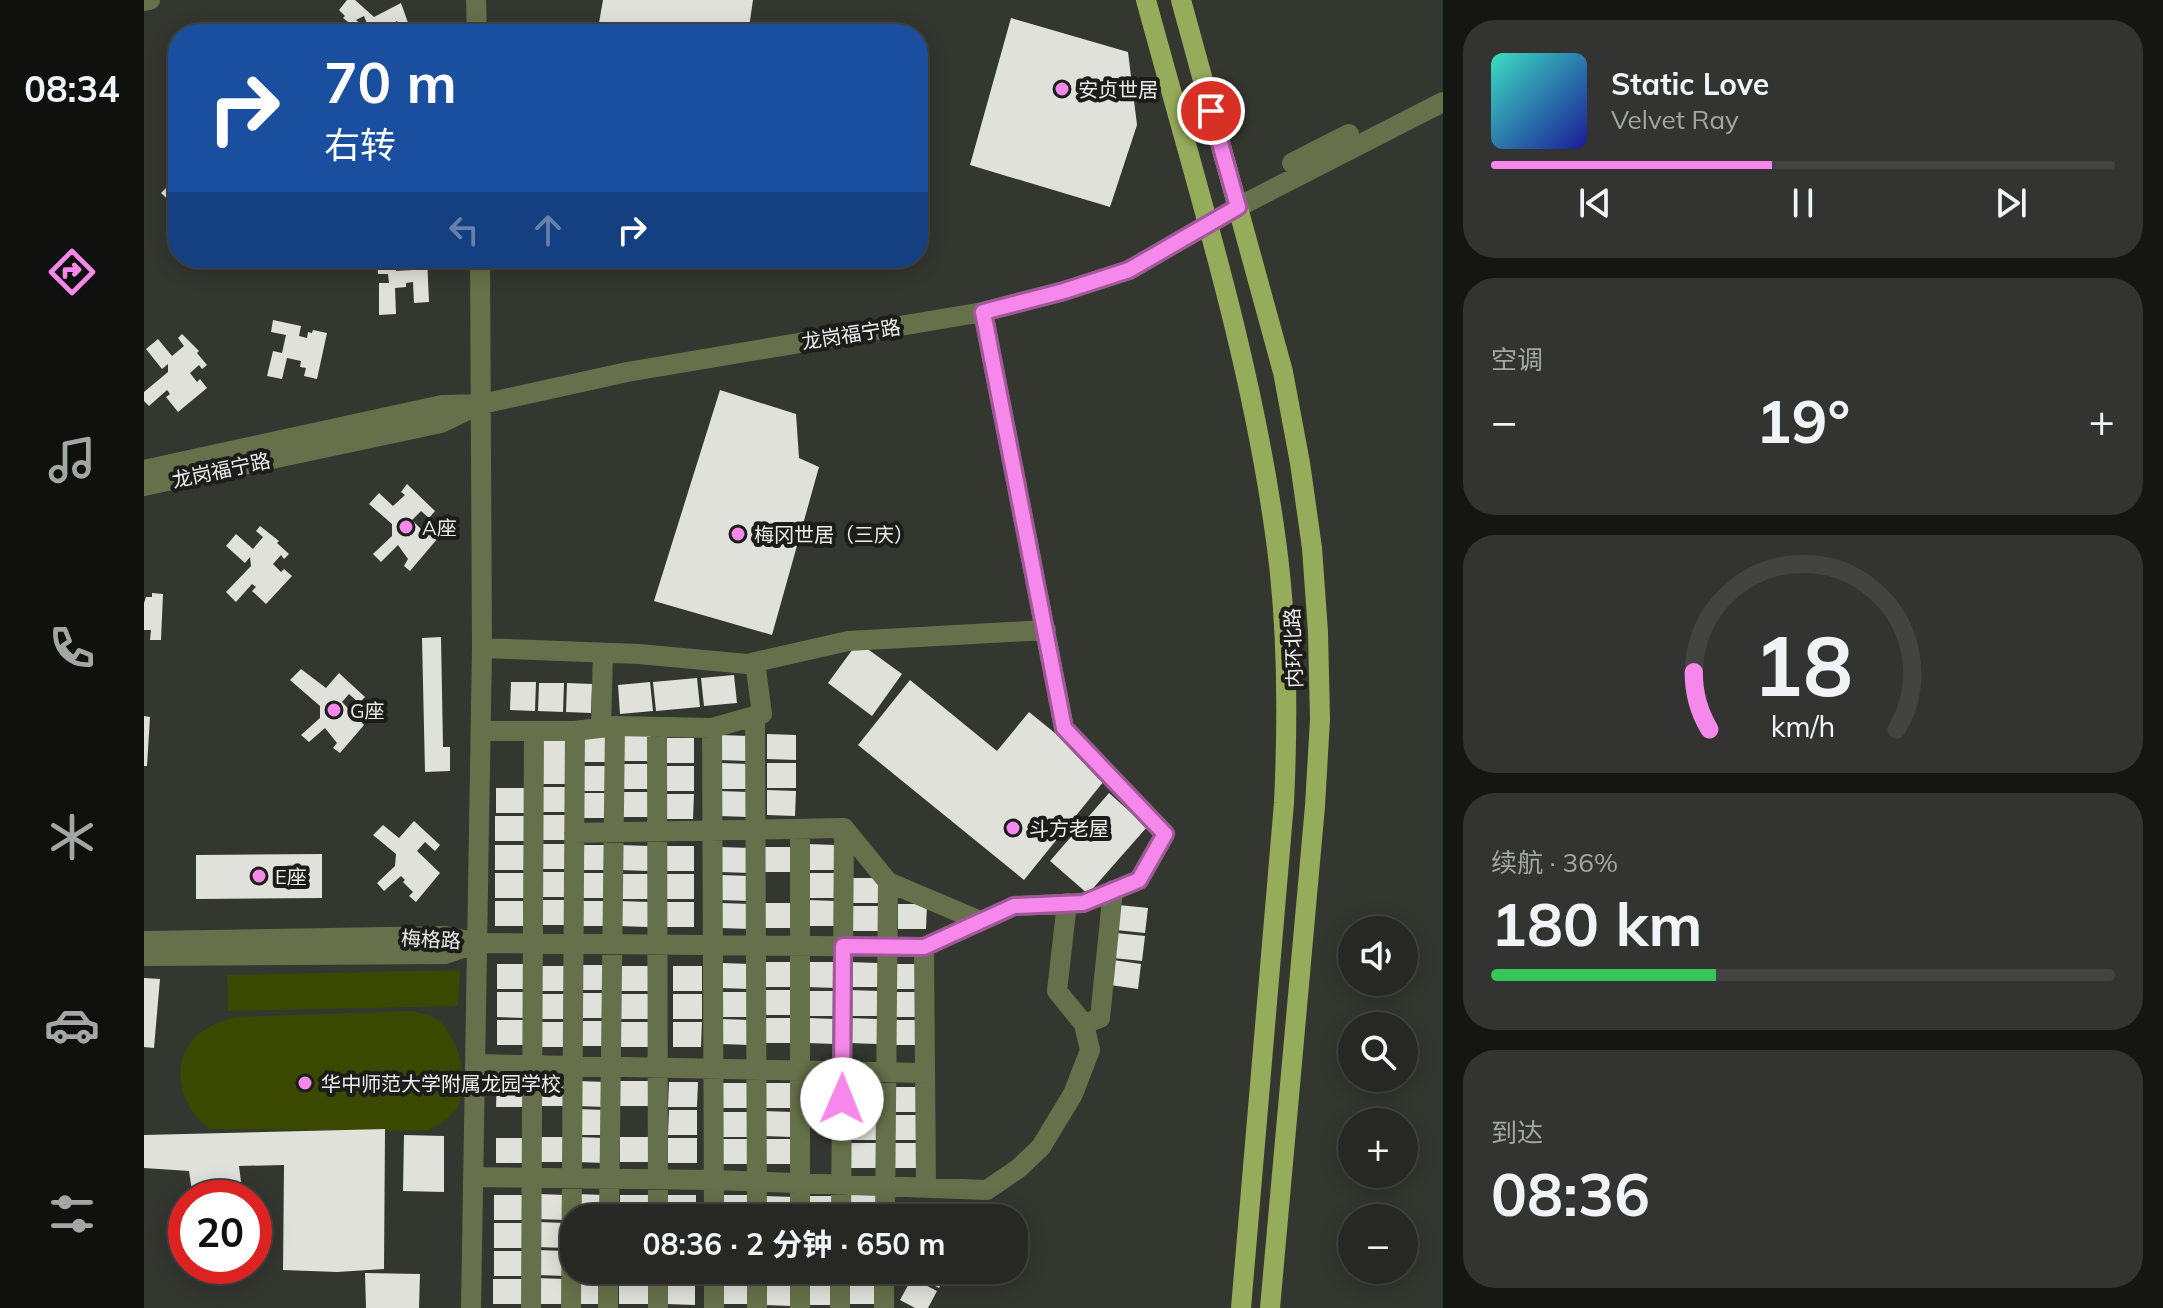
<!DOCTYPE html>
<html lang="zh">
<meta charset="utf-8">
<style>
:root{--surface:#272824;--page:#333431;--text:#f1f3f6;--muted:#a4a6a6;--line:#434441;--accent:#f788eb}
body{margin:0;font-family:Mulish,"Noto Sans SC",sans-serif;background:var(--page);color:var(--text);height:100vh;display:flex;flex-direction:column;font-size:30px;white-space:nowrap}
*{box-sizing:border-box;margin:0}
p{font-size:26px;color:var(--muted)}
.icon{flex:none;width:44px;height:44px;fill:none;stroke:currentColor;stroke-width:2;stroke-linecap:round;stroke-linejoin:round}
.map{position:relative;flex:1;overflow:hidden}
.details{display:flex;flex-direction:column;gap:20px;padding:20px;background:#151614;width:720px}
.details>*{flex:none}
.banner{position:absolute;left:24px;top:24px;width:760px;height:244px;border-radius:32px;box-shadow:0 4px 20px #0003,0 0 0 2px var(--line);background:#1a4fa0;color:#fff;overflow:hidden}
.tools{position:absolute;left:1194px;top:916px;display:grid;gap:16px}
.tools a{display:grid;place-items:center;width:80px;height:80px;border-radius:50%;background:var(--surface);box-shadow:0 4px 20px #0003,0 0 0 2px var(--line);font-size:40px}
.speed{position:absolute;left:24px;top:1180px;display:flex;gap:16px;font-size:40px;font-weight:700;text-align:center}
.speed>*{display:grid;place-content:center;width:104px;height:104px;border-radius:50%;background:var(--surface);box-shadow:0 4px 20px #0003,0 0 0 2px var(--line);line-height:1}
.speed .limit{border:12px solid #d22;background:#fff;color:#111}
.pin{position:absolute;display:grid;place-items:center;width:68px;height:68px;color:#fff;margin:-34px;border:4px solid #fff;border-radius:50%;box-shadow:0 2px 8px #0007}
.me{position:absolute;width:88px;margin:-44px;rotate:1deg;stroke-linejoin:round;filter:drop-shadow(0 0 6px #0008)}
.turn{display:flex;align-items:center;gap:28px;height:168px;padding:0 24px;font-size:36px}
.turn .icon{width:104px;height:104px;stroke-width:2.5}
.turn b{display:block;font-size:56px;line-height:68px}
.lanes{display:flex;align-items:center;height:76px;padding:0 24px;background:#0003;justify-content:center;gap:40px;direction:ltr}
.lanes .off{opacity:.35}
.big{font-size:60px;font-weight:700;line-height:1.1}
.details .card{flex:1;display:flex;flex-direction:column;justify-content:center;gap:12px;min-width:0;padding:0 28px;border-radius:32px;background:var(--page)}
.details .dial{align-items:center;gap:0}
.dial svg{height:208px;overflow:visible;fill:none;stroke:var(--line);stroke-width:7;stroke-linecap:round;text-anchor:middle}
.dial text{fill:var(--text);stroke:none}
.song{display:flex;align-items:center;gap:24px}
.cover{width:96px;height:96px;border-radius:12px;background:linear-gradient(135deg,hsl(170 70% 55%),hsl(240 70% 35%))}
.played{height:8px;border-radius:4px;background:linear-gradient(90deg,var(--accent) 45%,var(--line) 45%)}
.keys{display:flex;justify-content:space-around;direction:ltr}
.heat{display:flex;justify-content:space-between;align-items:center;font-size:44px;direction:ltr}
.charge{height:12px;border-radius:6px;background:linear-gradient(90deg,#34c759 36%,var(--line) 0)}
.trip{position:absolute;left:416px;top:1204px;width:468px;height:80px;border-radius:32px;background:var(--surface);box-shadow:0 4px 20px #0003,0 0 0 2px var(--line);font-weight:700;line-height:80px;text-align:center}
main{display:flex;flex:1;min-height:0}
.dock{display:flex;flex-direction:column;width:144px;justify-content:space-around;align-items:center;background:#10100e;color:var(--muted)}
.dock .icon{width:56px;height:56px}
.dock .current{color:var(--accent)}
.dock b{font-size:36px;color:var(--text)}
.map>svg:first-child{display:block}
.garden{fill:#3a4800}
.building{fill:#dfe1da}
.lines{fill:none;stroke-linecap:round;stroke-linejoin:round}
.minor{stroke:#66714b;stroke-width:20}
.major{stroke:#97ac5b;stroke-width:20}
.route-casing{stroke:#a15899;stroke-width:20}
.route{stroke:#f788eb;stroke-width:14}
.poi-dot{fill:#f788eb;stroke:#1c1d1a;stroke-width:3}
.labels{text-anchor:middle;dominant-baseline:central;stroke-width:8;stroke-linejoin:round;paint-order:stroke}
.poi-label{font-size:20px;fill:#ecedea;stroke:#1c1d1a;text-anchor:start}
.street-label{font-size:20px;fill:#ecedea;stroke:#1c1d1a}
</style>
<main>
<nav class="dock">
<b>08:34</b>
<svg class="icon current" aria-label="directions" viewBox="0 0 24 24"><path d="M12 3l9 9-9 9-9-9zM9 14v-3h6M13 9l2 2-2 2"/></svg>
<svg class="icon" aria-label="music" viewBox="0 0 24 24"><path d="M9 18V5l10-2v13"/><circle cx="6" cy="18" r="3"/><circle cx="16" cy="16" r="3"/></svg>
<svg class="icon" aria-label="phone" viewBox="0 0 24 24"><path d="M5 4h4l2 5-3 2q2 4 5 5l2-3 5 2v4C11 20 4 13 5 4z"/></svg>
<svg class="icon" aria-label="climate" viewBox="0 0 24 24"><path d="M12 3v18M4 7l16 10M4 17L20 7"/></svg>
<svg class="icon" aria-label="car" viewBox="0 0 24 24"><path d="M5 17H2v-5l4-1 3-4h7l3 4 3 1v5h-3M9 17h6M6 11h13"/><circle cx="7" cy="17" r="2"/><circle cx="17" cy="17" r="2"/></svg>
<svg class="icon" aria-label="filters" viewBox="0 0 24 24"><path d="M4 7h16M4 17h16"/><circle cx="9" cy="7" r="2"/><circle cx="15" cy="17" r="2"/></svg>
</nav>
<div class="map">
<svg width="1299" height="1308" viewBox="0 0 1299 1308">
<rect width="100%" height="100%" fill="#343630"/>
<path class="garden" d="M316,970L314,1006L84,1011L83,975Z
M268,1011C274,1013 282,1014 287,1016C313,1028 325,1076 316,1101C311,1116 296,1124 284,1131L66,1129C37,1109 24,1064 52,1036C64,1026 77,1021 91,1017Z"/>
<path class="building" d="M203,0H211L230,17L257,3L268,34H260L253,21L243,26L246,32L227,34L220,16L212,20L222,28L218,33L199,18L201,16L195,10Z
M459,0H609L604,34H453Z
M867,18L984,52L993,125L966,207L826,165Z
M27,183L34,189V209L17,193Z
M233,258H252V271L269,270L268,258H283L285,302L270,303L269,282L262,283V287L251,288L252,314L235,315V283H245L244,274H234Z
M129,320L157,326L155,336L163,338L164,332L168,333L169,330L183,333L173,379L160,376L162,368L156,367L157,361L143,358L138,379L123,376L129,351L138,353L142,335L127,332Z
M38,334L55,351L53,353L63,365L58,369L55,365L46,373L53,382L56,379L63,388L34,412L22,397L26,394L23,390L5,406L0,401V392L24,372V364L18,369L2,349L14,339L28,356L40,346L34,338Z
M576,390L652,414L655,458L675,467L628,635L510,601Z
M263,484L291,511L285,518L277,511L268,520L281,533L285,530L294,538L266,571L260,566L264,559L254,545L237,562L229,554L248,536V524L225,504L235,493L249,506L261,495L257,492Z
M116,526L135,541L133,543L145,554L140,559L137,555L129,564L137,572L140,569L148,576L122,604L108,591L112,587L108,584L92,602L82,592L107,566L106,557L101,563L82,546L92,534L109,549L119,537L112,531Z
M8,593L19,594L17,640H6L7,630H0V603L2,597H8Z
M297,637L299,747H306V771L281,772L278,638Z
M714,642L758,674L728,716L684,683Z
M157,669L182,688L195,673L221,697L215,703L205,694L198,702L220,725L196,753L189,748L193,743L181,728L165,742L157,735L176,718V706L146,680Z
M590,675L593,703L560,706L557,678Z
M553,678L556,707L512,711L509,682Z
M766,680L853,751L885,712L964,776L880,880L714,745Z
M367,682H392L391,711L366,710Z
M506,682L509,711L476,714L474,685Z
M395,683H420L419,712L394,711Z
M423,683L448,684L447,713L422,712Z
M0,716L6,717L3,766H0Z
M623,734L652,735V760L623,759Z
M576,735L605,736L604,761L576,760Z
M478,736H507L506,761H478Z
M437,737H466V762H437Z
M521,738H550V763H521Z
M397,739H425V784H396Z
M576,763L605,764L604,789H576Z
M623,763H652V788H623Z
M478,764H507L506,789H478Z
M437,766H466V791H437Z
M521,766H550V791H521Z
M397,787H425V812H396Z
M352,788H380V813H352Z
M623,790L652,791L651,816L623,815Z
M576,791L604,792V817L575,816Z
M478,792H506V817H477Z
M437,793H465V818H437Z
M965,793L1003,827L944,894L906,861Z
M521,794H550L549,819H521Z
M396,815H425V840H396Z
M351,816H380V841H351Z
M270,821L296,845L291,851L281,842L273,851L296,873L272,902L265,896L269,892L259,882L261,880L257,876L240,891L233,883L251,866L252,854L229,835L239,825L255,838Z
M396,844H425V869H396Z
M663,844L692,845V870H663Z
M351,845H380V870H351Z
M435,845H464V870H435Z
M476,845L505,846V871L476,870Z
M522,846H550V871H522Z
M577,847L606,848V873L577,872Z
M619,847H648V872H619Z
M178,854V898L52,899V855Z
M396,872H425V897H396Z
M351,873H380V898H351Z
M435,873H464V898H435Z
M663,873H692V898H663Z
M476,874H505V899H476Z
M522,874H550V899H522Z
M577,875L606,876V901L577,900Z
M709,878H738V903H709Z
M396,900H424V925H396Z
M663,900L692,901V926H663Z
M351,901H379V926H351Z
M435,901H464L463,926H435Z
M476,901L504,902V927L475,926Z
M521,902H550V927H521Z
M577,903L606,904V929L577,928Z
M619,903H648L647,928H619Z
M754,904H783L782,929H754Z
M975,905L1004,908L1001,933L972,930Z
M709,906H737V931H709Z
M972,933L1001,936L998,961L969,958Z
M969,960L997,964L994,989L966,985Z
M621,962H650L649,987H621Z
M663,962H692V988L663,987Z
M705,962L734,963V987H705Z
M578,963L606,964V989L577,988Z
M353,964H382V989H353Z
M748,964H777L776,989H748Z
M434,965H463L462,990H433Z
M396,966H425V991H396Z
M476,966H505V991H476Z
M529,966H558V991H529Z
M0,978L16,979L10,1048L0,1047Z
M621,990H650L649,1015H621Z
M705,990L734,991V1016H705Z
M663,991H692V1016H663Z
M353,992H382V1018L353,1017Z
M578,992H606V1017H577Z
M748,992H777L776,1017H748Z
M434,993H463L462,1018H433Z
M396,994H425V1019H396Z
M476,994H505V1019H476Z
M529,994H558V1019H529Z
M621,1018H649V1043H620Z
M663,1018L692,1019L691,1044L663,1043Z
M705,1018L733,1019V1044L705,1043Z
M577,1019L606,1020V1045L577,1044Z
M353,1020H382L381,1045H353Z
M748,1020H776V1045H747Z
M433,1021H462V1046H433Z
M395,1022H424V1047H395Z
M476,1022H504V1047H476Z
M529,1022H558L557,1047H529Z
M394,1081H423V1106H394Z
M433,1081L462,1082V1107L433,1106Z
M476,1081H505V1106H476Z
M353,1082H381V1107H352Z
M525,1082H554L553,1107H524Z
M579,1083H608V1108H579Z
M619,1083H648V1108H619Z
M663,1083H692V1108H663Z
M704,1087H733V1112H704Z
M747,1087H775V1112H747Z
M433,1109L462,1110V1135H433Z
M525,1110H553V1135H524Z
M619,1111L648,1112V1137L619,1136Z
M579,1112H608V1137H579Z
M704,1115H733V1140H704Z
M747,1115H775V1140H747Z
M241,1129L240,1269L193,1272L139,1270L140,1165L95,1166L97,1182L79,1185L81,1198H49L45,1171L0,1168V1135Z
M260,1135L300,1136V1192L259,1191Z
M394,1137H423L422,1162H393Z
M433,1137L461,1138V1163L433,1162Z
M476,1137H505V1162H476Z
M352,1138H381V1163H352Z
M524,1138H553V1163H524Z
M579,1139H607V1164H578Z
M619,1139H648V1164H619Z
M704,1143H732V1168H703Z
M746,1143H775V1168H746Z
M394,1194L422,1195V1220L393,1219Z
M432,1194L461,1195L460,1218H432Z
M704,1194L733,1195V1218H704Z
M350,1195H379V1220H350Z
M476,1195H505V1218H476Z
M524,1195H552V1218H523Z
M580,1195H609V1218H580Z
M621,1196L650,1197L649,1218H621Z
M662,1196H691V1218H662Z
M755,1202H783V1218H755Z
M807,1203L832,1216L831,1218H799Z
M394,1222L422,1223V1248L393,1247Z
M350,1223H379V1248H350Z
M393,1250L422,1251V1276L393,1275Z
M350,1251H378V1276H350Z
M476,1270H504V1276H476Z
M523,1270H552V1276H523Z
M620,1270H649V1278L620,1277Z
M772,1270H804L795,1288L770,1275Z
M221,1273L276,1274L275,1308H222Z
M392,1278L421,1279V1304H392Z
M768,1278L793,1291L784,1308H771L756,1300Z
M349,1279H378V1304H349Z
M431,1279H459V1304H431Z
M475,1279H504V1304H475Z
M522,1279L551,1280V1305L522,1304Z
M579,1279L608,1280V1304H579Z
M703,1279H732V1304H703Z
M620,1280L649,1281L648,1306L620,1305Z
M661,1280H690V1305H661Z"/>
<g class="lines">
<path class="minor" d="M332,0L333,34
M0,1L6,0
M1148,163L1205,134
M0,470L298,405L338,404L483,372L839,312L920,291L985,270L1094,207L1299,102
M0,486L297,423L330,407
M338,648L495,654L603,664L704,641L902,630
M611,716L613,1218
M513,727L514,1218
M457,728L459,653
M568,728L570,1218
M337,731H431L471,726L568,728L618,714L611,662
M700,828L744,882L836,921
M430,833L700,828
M0,941L301,936L334,943L780,947L870,906L939,903L995,880L1021,834L920,728L839,312
M780,947L782,1188
M0,956L301,954L330,944
M940,1024L956,1018L969,890
M332,1064L781,1073
M330,1177L570,1180L843,1190L875,1168L897,1147L929,1094L946,1050L940,1024L913,991L923,903
M465,1218L471,726
M656,1218V829
M697,1218L700,828
M741,1218L744,882
M514,1270V1308
M570,1270V1308
M613,1270V1308
M740,1270V1308
M327,1308L338,648L336,258
M387,1308L390,731
M427,1308L431,731
M464,1308V1270
M656,1308V1270
M696,1308V1270"/>
<path class="major" d="M1002,0C1051,181 1109,362 1133,548C1144,633 1144,718 1140,803L1097,1308
M1037,0L1139,372L1156,463L1168,548L1174,632L1176,719L1171,806L1126,1308"/>
</g>
<g class="lines">
<defs>
<path id="route" d="M698,1099L699,946L780,947L870,906L939,903L995,880L1021,834L920,728L839,312L920,291L985,270L1094,207L1067,111"/>
</defs>
<use href="#route" class="route-casing"/>
<use href="#route" class="route"/>
</g>
<g class="poi-dot">
<circle cx="918" cy="89" r="8"/>
<circle cx="262" cy="527" r="8"/>
<circle cx="594" cy="534" r="8"/>
<circle cx="190" cy="710" r="8"/>
<circle cx="869" cy="828" r="8"/>
<circle cx="115" cy="876" r="8"/>
<circle cx="161" cy="1083" r="8"/>
</g>
<g class="labels">
<g class="poi-label">
<text x="934" y="89">安贞世居</text>
<text x="278" y="527">A座</text>
<text x="610" y="534">梅冈世居（三庆）</text>
<text x="206" y="710">G座</text>
<text x="885" y="828">斗方老屋</text>
<text x="131" y="876">E座</text>
<text x="177" y="1083">华中师范大学附属龙园学校</text>
</g>
<g class="street-label">
<text transform="translate(707 334) rotate(-9)">龙岗福宁路</text>
<text transform="translate(77 470) rotate(-12)">龙岗福宁路</text>
<text transform="translate(1149 648) rotate(-92)">内环北路</text>
<text transform="translate(287 939) rotate(3)">梅格路</text>
</g>
</g>
</svg>
<div class="tools">
<a><svg class="icon" aria-label="sound" viewBox="0 0 24 24"><path d="M4 9h4l5-4v14l-5-4H4zM17 9q2 3 0 6"/></svg></a>
<a><svg class="icon" aria-label="search" viewBox="0 0 24 24"><circle cx="10" cy="10" r="6"/><path d="M15 15l6 6"/></svg></a>
<a>+</a>
<a>−</a>
</div>
<div class="speed"><div class="limit">20</div></div>
<div class="pin" style="left:1067px;top:111px;background:#d93025"><svg class="icon" aria-label="arrive" viewBox="0 0 24 24"><path d="M6 21V4h12l-3 4 3 4H6"/></svg></div>
<svg class="me" style="left:698px;top:1099px" viewBox="-20 -20 40 40"><circle r="19" fill="#fff"/><path d="M0-13L10 11 0 6-10 11z" fill="#f788eb"/></svg>
<div class="trip">08:36 · 2 分钟 · 650 m</div>
<div class="banner">
<div class="turn"><svg class="icon" aria-label="right" viewBox="0 0 24 24"><path d="M7 20v-9h11M14 6l5 5-5 5"/></svg><div><b>70 m</b>右转</div></div>
<div class="lanes"><svg class="icon off" aria-label="left" viewBox="0 0 24 24"><path d="M17 20v-9H6M10 6l-5 5 5 5"/></svg><svg class="icon off" aria-label="ahead" viewBox="0 0 24 24"><path d="M12 20V5M6 11l6-6 6 6"/></svg><svg class="icon" aria-label="right" viewBox="0 0 24 24"><path d="M7 20v-9h11M14 6l5 5-5 5"/></svg></div>
</div>
</div>
<section class="details">
<div class="card">
<div class="song"><i class="cover"></i><div><b>Static Love</b><p>Velvet Ray</p></div></div>
<div class="played"></div>
<div class="keys"><svg class="icon" aria-label="previous" viewBox="0 0 24 24"><path d="M18 5L8 12l10 7zM5 5v14"/></svg><svg class="icon" aria-label="pause" viewBox="0 0 24 24"><path d="M8 5v14M16 5v14"/></svg><svg class="icon" aria-label="next" viewBox="0 0 24 24"><path d="M6 5l10 7-10 7zM19 5v14"/></svg></div>
</div>
<div class="card"><p>空调</p>
<div class="heat"><a>−</a><b class="big">19°</b><a>+</a></div>
</div>
<div class="card dial"><svg viewBox="0 0 100 80">
<path d="M14 69A42 42 0 1 1 86 69"/>
<path d="M14 69A42 42 0 0 1 8 47" stroke="#f788eb"/>
<text x="50" y="56" font-size="32" font-weight="700">18</text>
<text x="50" y="72" font-size="11">km/h</text>
</svg></div>
<div class="card"><p>续航 · 36%</p><b class="big">180 km</b><div class="charge"></div></div>
<div class="card"><p>到达</p><b class="big">08:36</b></div>
</section>
</main>
